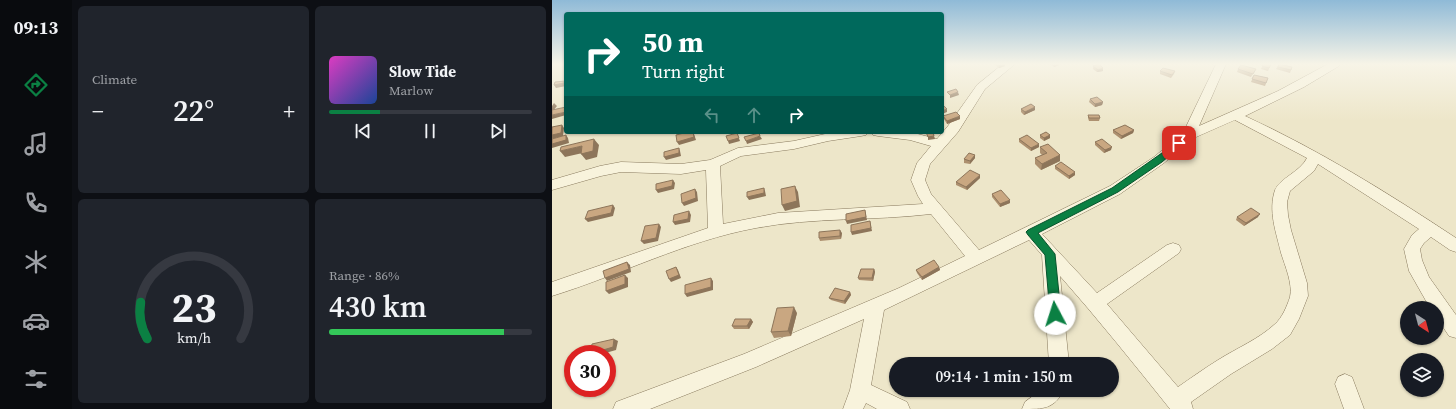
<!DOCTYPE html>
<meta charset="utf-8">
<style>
:root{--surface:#171b24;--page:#20242c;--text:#f1f3f6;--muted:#9ea1a6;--line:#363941;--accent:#0b8043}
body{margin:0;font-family:"Source Serif 4",serif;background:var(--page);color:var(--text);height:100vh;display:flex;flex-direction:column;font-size:15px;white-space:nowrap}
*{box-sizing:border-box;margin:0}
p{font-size:13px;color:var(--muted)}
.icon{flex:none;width:22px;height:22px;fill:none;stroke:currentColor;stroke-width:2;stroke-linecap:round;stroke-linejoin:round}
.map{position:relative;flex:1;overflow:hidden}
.side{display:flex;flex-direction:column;gap:6px;padding:6px;background:#0d0f14;width:480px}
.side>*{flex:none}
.hud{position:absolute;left:12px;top:12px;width:380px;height:122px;border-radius:4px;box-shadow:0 1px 3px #0004;background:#00695c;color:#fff;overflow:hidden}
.needle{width:26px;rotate:144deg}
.tools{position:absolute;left:848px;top:301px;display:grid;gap:8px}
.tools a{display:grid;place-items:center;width:44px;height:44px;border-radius:50%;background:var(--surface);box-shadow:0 1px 3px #0004;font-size:20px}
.speed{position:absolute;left:12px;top:345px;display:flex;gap:8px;font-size:20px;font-weight:700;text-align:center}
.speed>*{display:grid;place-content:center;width:52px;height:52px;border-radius:50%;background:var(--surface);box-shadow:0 1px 3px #0004;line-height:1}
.speed .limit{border:6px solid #d22;background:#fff;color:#111}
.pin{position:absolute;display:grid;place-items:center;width:34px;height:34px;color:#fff;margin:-17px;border-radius:8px;box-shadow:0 2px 6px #0006}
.me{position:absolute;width:44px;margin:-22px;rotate:355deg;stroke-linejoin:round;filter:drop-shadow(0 0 3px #0008)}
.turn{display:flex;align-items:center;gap:14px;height:84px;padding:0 12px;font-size:18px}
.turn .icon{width:52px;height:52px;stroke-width:2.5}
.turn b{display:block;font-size:28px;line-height:34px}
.lanes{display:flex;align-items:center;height:38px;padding:0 12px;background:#0003;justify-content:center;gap:20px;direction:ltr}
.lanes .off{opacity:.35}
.big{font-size:30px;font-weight:600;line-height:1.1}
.side .widget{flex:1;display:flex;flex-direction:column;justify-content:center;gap:6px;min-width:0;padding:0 14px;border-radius:6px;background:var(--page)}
.side .dial{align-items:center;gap:0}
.dial svg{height:104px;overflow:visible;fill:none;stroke:var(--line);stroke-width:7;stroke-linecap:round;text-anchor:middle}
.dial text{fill:var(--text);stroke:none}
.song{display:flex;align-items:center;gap:12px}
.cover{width:48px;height:48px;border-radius:6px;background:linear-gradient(135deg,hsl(310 70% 55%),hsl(220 70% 35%))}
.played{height:4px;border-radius:2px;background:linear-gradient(90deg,var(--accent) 25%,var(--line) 25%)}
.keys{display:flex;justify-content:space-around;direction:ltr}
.heat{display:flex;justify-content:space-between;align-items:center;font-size:22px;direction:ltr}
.charge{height:6px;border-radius:3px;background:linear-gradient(90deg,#34c759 86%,var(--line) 0)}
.side .tiles{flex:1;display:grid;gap:6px;grid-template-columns:repeat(2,1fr)}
.trip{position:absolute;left:337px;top:357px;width:230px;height:40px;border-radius:20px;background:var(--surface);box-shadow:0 1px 3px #0004;font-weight:600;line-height:40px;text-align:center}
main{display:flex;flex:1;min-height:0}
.tabs{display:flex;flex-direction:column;width:72px;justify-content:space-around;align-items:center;background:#090b0e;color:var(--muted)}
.tabs .icon{width:28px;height:28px}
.tabs .current{color:var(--accent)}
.tabs b{font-size:18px;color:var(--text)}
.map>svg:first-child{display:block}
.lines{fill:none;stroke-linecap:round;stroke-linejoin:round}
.minor-casing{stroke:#897a5e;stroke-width:1}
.minor{fill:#f8f3dc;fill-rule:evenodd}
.wall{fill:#ad906f}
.shaded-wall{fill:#8d755a}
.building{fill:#c9a781;stroke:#8d755a}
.route{fill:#0b8043;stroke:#07532c}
</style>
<main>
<nav class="tabs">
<b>09:13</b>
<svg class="icon current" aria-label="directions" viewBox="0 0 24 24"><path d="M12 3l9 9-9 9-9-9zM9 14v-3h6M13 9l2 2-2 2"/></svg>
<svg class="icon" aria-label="music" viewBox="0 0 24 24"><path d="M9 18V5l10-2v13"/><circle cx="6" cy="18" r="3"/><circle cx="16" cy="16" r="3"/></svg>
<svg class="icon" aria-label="phone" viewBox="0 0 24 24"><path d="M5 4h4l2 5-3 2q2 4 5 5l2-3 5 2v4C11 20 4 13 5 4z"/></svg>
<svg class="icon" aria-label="climate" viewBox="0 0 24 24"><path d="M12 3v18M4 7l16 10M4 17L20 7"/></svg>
<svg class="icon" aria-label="car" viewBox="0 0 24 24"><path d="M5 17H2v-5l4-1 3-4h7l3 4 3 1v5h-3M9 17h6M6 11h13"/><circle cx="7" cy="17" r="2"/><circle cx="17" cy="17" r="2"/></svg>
<svg class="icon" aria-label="filters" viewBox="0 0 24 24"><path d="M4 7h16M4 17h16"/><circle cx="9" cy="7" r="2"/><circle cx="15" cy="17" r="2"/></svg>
</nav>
<section class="side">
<div class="tiles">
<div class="widget"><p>Climate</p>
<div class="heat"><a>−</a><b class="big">22°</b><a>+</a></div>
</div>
<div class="widget">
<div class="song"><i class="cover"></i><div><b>Slow Tide</b><p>Marlow</p></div></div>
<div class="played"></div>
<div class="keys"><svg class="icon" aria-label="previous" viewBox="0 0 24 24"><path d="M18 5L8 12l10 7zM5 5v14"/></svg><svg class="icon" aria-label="pause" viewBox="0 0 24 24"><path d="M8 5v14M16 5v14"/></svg><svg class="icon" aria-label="next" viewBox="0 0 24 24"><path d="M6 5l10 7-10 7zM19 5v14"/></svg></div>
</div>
<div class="widget dial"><svg viewBox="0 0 100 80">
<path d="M14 69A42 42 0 1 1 86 69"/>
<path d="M14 69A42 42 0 0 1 9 41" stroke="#0b8043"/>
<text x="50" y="56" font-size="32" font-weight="700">23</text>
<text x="50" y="72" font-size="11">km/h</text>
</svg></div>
<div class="widget"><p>Range · 86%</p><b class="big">430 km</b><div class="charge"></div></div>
</div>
</section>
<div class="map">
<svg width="904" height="409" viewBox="0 0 904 409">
<rect width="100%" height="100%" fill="#ede6c9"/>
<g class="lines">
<defs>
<path id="minor" d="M451,64H463L433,89L406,132L378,164L373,180L379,194L427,250L558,186L602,157L631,133L664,64H674L647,126L726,91L776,64H788L787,66L752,87L693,116C767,150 836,193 904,238V252L898,250L879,237L872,243L868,249L870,260L877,277L904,315V338L897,336L885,318V308H878L857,271L852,249L860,235L867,229L766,164L762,171L738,191L735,202L736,215L739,230L755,283L756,296L747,319L738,335L720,349L679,374L639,402L641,409H618C582,364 546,319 508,276L517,364H497L490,255L477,240L332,310L319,385L355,402L358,409H325L314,403L311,409H291L298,390L312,319L204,367L98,409H61L64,402L192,354L347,288L413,256L379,214C321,221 262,217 204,228C133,241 68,275 0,296V282L156,228L154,170L129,174L69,172L49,176L0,190V180L48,166L69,162L129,164L158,160L186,148L242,141L282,132H315L314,135L309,136L276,141L242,149L189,156L168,166L171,224L226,213L371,204L366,196L359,180L365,163L379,146L358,140L326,136L321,135L320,132H358L385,139L396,126L425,85ZM683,120L755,158C748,172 728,178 723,190C716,211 724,232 729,253C733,266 741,284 738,297C735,306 730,318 723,324C707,339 685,348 666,360C653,368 639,378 626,387L555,304L627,253L629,249L627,245L621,243L615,245L545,293L490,234L568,194L612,163L642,138Z
M793,374L800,377L812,409H792L783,384L786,377Z
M489,390H512C502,409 492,409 470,409L473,402Z"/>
</defs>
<use href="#minor" class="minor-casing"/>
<use href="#minor" class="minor"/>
</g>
<path class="wall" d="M442,64H453V66L447,68Z
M498,64H510L502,67Z
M711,64H719L716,71L709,69Z
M727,64L740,67L738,73L724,69Z
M541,66L551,71L545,72L541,69Z
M686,69H704L699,77L685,72Z
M608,71H623L622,74L619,78L608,74Z
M702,75L716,78L713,86L699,82Z
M538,99L551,102L550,105L543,107L537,102Z
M469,109L483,110L472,115L469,112Z
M536,115L548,118L547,121H537L536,118Z
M391,116L408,119L395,124L392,119Z
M561,130H582L581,133L569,139L561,133Z
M488,135H498V138L492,141L488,138Z
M467,139L487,147L479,151L467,142Z
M543,142L559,150L552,153L543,145Z
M488,147L508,155V161L489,170L483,164V158L490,155L488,153Z
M423,158L418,164L412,163V159Z
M503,166L523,175L517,179L503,169Z
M428,178L415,190L404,185V182Z
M440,194L458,203L448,207L440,197Z
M685,217H706L692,226L684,220Z
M290,233L289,239L268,241L267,238Z
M387,267L388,270L370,280L365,273L364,270Z
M322,269L323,272L321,281L307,280L306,278Z
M298,292L299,295L293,304L279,300L277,298Z
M245,313L239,336L222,338L219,332Z
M199,319L201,322L197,329H182L180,326Z"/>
<path class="shaded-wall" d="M451,64H453V66L447,68V65Z
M502,64H510L502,67Z
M551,68V71L545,72L546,70Z
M13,81L14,82V86L4,88L2,85Z
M406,92L407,95L398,98V95Z
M551,102L550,105L543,107V104Z
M2,103L5,106L0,112V106Z
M483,107V110L472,115L473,112Z
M395,109V112L390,114V111Z
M14,112V115L0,119V115Z
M408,116V119L395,124V121Z
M10,125L12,128L11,136L0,139V135Z
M582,130L581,133L569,139L570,136Z
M141,132L142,134L144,140L127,145L125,142Z
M185,133L188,141L177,144L176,141Z
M14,135L16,138L17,143L0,148V144Z
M498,135V138L492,141V138Z
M208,136L210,139L195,144L194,141Z
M382,136L383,139L376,140V137Z
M42,139L47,145L45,157L34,160L29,154Z
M487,144V147L479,151V148Z
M30,146L35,152L13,157L8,151Z
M560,147L559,150L552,153L553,150Z
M127,148L128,151L129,156L114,160L112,157Z
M423,155V158L418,164V161Z
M508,155V161L489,170L490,164Z
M523,172V175L517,179V176Z
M428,175V178L415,190L414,187Z
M121,180L123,183L122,189L106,193L104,190Z
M243,186L246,192L248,207L233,211L230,205Z
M212,188L213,191L214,196L197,200L195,197Z
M143,189L145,192L146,201L132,206L130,203Z
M458,200V203L448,207V204Z
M61,205L63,208L61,216L36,222L33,219Z
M313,210L315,220L295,224L294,221Z
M137,211L139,215L138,222L123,225L121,222Z
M708,214L706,217L692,226L694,223Z
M318,221L320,231L300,235L299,232Z
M107,224L109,227L106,241L92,244L89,241Z
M288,230L290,233L289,239L288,236Z
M75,262L78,265L79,272L55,281L53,278Z
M124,267L126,270L129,278L119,282L117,279Z
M387,267L388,270L370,280V277Z
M322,269L323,272L321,281L320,278Z
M73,275L76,278V287L57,294L54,291Z
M159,278L161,281V290L135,297L133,294Z
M298,292L299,295L293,304L292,301Z
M242,307L245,313L239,336L236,331Z
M199,319L201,322L197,329L195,326Z
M62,339L66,341L64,350L50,354H38Z"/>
<path class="building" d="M547,64L551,68L546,70L541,66Z
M711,64H719L717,68L710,66Z
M727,64L740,67L739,70L726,67Z
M689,65L704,69L701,74L686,69Z
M611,68L623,71L620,75L608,71Z
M702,75L716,78L714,83L700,79Z
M13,81L12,83L2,85L3,82Z
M404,89L406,92L398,95L395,92Z
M545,97L551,102L543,104L538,99Z
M479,104L483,107L473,112L469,109Z
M390,105H391L395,109L390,111Z
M14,107V112L0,115V110Z
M404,112L408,116L395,121L391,116Z
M536,115H547L548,118H537Z
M10,125L9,133L0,135V127Z
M573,125L582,130L570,136L561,130Z
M136,132H141L142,137L125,142L124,135Z
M374,132H381L382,136L376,137Z
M494,132L498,135L492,138L488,135Z
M185,133L187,138L176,141L174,136Z
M207,133L208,136L194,141L192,137Z
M14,135V140L0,144V139Z
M475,135L487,144L479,148L467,139Z
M42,139L41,151L29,154L30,146L8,151L9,147Z
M550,139L560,147L553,150L543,142Z
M496,144L508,155L490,164L483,158L495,153L488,147Z
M127,148V153L112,157V152Z
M417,153L423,155L418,161L412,159Z
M509,162L523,172L517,176L503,166Z
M418,170L428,175L414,187L404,182Z
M121,180L120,186L104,190V184Z
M243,186L245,201L230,205L229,189Z
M212,188V193L195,197V192Z
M143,189L144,198L130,203L129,194Z
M449,190L458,200L448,204L440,194Z
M61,205L59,213L33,219L36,211Z
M699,208L708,214L694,223L685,217Z
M313,210L314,217L294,221V214Z
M137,211L136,219L121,222L122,215Z
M318,221L319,228L299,232V225Z
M107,224L104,238L89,241L93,226Z
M288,230V236L267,238V232Z
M382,260L387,267L370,277L364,270Z
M75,262L77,269L53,278L51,271Z
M124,267L127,275L117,279L114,271Z
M309,269H322L320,278H306Z
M73,275V284L54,291V282Z
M159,278V287L133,294V285Z
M283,288L298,292L292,301L277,298Z
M242,307L236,331L219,332L225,308Z
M183,319H199L195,326H180Z
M62,339L61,347L38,354L40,344Z"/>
<linearGradient id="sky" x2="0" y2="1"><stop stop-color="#8fbad7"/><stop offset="0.53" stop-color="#f7f4e7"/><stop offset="1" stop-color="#f7f4e7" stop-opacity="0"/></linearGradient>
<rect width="904" height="121" fill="url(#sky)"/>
<path class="route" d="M627,141L630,142V145L610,162L566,192L486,233L503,254L509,314L507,318L503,319L499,318L498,314L493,255L476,235L474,232L476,230L560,188Z"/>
</svg>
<div class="tools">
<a><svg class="needle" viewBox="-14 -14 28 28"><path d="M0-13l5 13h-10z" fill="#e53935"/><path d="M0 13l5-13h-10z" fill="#9ea1a6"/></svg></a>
<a><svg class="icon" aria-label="layers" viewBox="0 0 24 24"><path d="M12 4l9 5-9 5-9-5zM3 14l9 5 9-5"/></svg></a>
</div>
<div class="speed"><div class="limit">30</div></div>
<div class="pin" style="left:627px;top:143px;background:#d93025"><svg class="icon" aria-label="arrive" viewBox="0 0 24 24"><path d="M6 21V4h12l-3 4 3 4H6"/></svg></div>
<svg class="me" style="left:503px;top:314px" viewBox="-20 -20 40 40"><circle r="19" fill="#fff"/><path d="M0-13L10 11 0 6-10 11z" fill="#0b8043"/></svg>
<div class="trip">09:14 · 1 min · 150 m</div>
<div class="hud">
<div class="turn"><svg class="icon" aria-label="right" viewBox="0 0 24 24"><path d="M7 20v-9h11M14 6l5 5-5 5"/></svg><div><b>50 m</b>Turn right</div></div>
<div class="lanes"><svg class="icon off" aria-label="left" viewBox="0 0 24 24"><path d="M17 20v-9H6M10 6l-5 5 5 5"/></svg><svg class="icon off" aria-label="ahead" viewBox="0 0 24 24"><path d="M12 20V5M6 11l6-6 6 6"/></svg><svg class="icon" aria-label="right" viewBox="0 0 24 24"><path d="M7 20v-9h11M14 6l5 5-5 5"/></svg></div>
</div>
</div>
</main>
